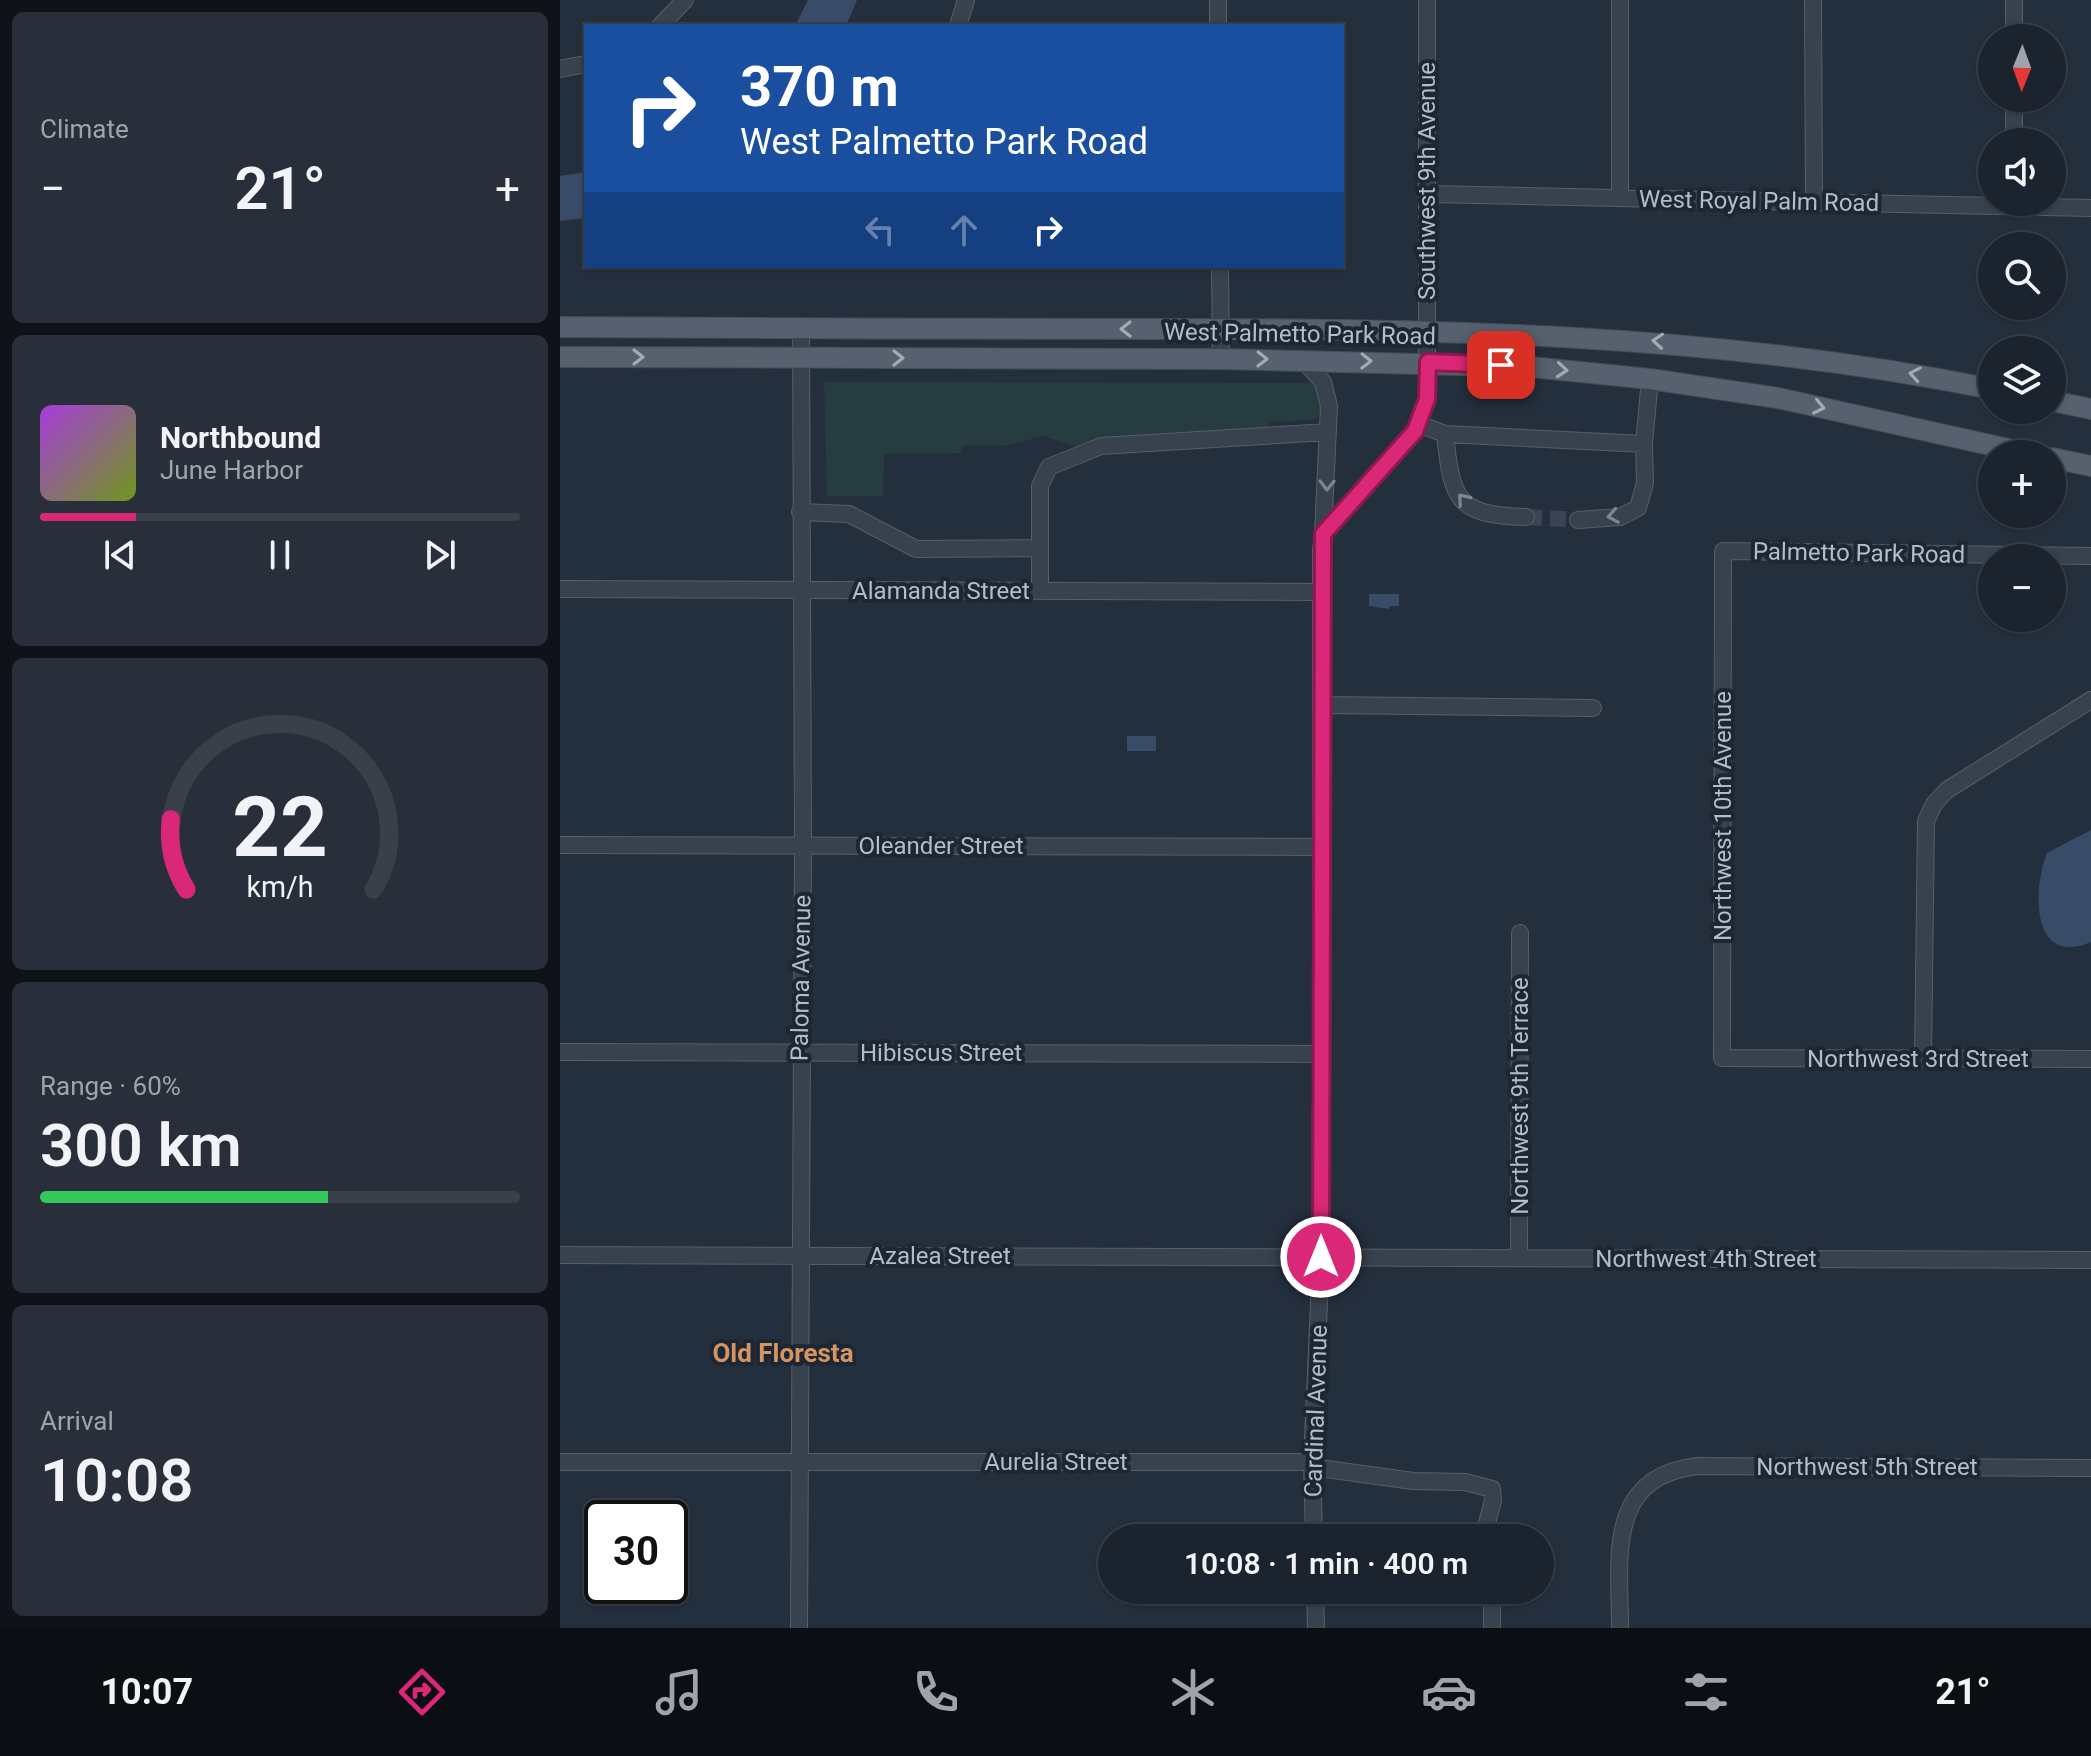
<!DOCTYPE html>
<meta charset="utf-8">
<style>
:root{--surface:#1b232e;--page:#282f3a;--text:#f1f3f6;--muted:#a0a4aa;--line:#39404a;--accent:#db2777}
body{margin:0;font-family:Roboto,sans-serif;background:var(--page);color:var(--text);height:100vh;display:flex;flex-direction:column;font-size:30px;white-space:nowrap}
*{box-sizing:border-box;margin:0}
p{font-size:26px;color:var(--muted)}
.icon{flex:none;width:44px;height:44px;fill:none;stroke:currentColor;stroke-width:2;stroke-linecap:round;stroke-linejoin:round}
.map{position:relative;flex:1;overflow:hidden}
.sheet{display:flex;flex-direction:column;gap:12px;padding:12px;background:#0f1319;width:560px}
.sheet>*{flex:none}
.guide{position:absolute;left:24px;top:24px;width:760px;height:244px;border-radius:0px;box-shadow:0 2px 6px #0004,0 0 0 2px var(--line);background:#1a4fa0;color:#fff;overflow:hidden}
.needle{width:52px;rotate:181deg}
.fabs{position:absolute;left:1418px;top:24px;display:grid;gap:16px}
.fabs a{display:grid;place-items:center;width:88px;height:88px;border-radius:50%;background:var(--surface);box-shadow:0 2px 6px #0004,0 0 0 2px var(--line);font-size:40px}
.speed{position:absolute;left:24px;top:1500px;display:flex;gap:16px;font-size:40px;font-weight:700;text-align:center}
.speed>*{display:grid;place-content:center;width:104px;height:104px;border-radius:50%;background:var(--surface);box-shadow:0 2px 6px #0004,0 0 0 2px var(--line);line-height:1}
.speed .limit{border:4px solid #111;border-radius:12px;background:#fff;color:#111}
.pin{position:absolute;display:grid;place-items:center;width:68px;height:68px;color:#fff;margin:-34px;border-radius:16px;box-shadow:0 4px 12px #0006}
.me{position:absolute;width:88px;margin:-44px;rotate:0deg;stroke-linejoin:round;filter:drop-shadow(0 0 6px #0008)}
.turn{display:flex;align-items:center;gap:28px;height:168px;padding:0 24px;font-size:36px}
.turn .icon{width:104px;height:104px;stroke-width:2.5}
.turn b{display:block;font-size:56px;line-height:68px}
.lanes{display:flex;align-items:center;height:76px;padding:0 24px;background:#0003;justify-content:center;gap:40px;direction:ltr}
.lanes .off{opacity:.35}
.big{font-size:60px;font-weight:600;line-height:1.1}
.sheet .tile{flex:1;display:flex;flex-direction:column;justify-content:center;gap:12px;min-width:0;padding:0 28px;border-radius:12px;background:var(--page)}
.sheet .dial{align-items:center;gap:0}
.dial svg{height:208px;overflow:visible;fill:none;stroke:var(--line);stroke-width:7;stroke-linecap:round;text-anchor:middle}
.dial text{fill:var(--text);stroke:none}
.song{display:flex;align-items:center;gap:24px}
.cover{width:96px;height:96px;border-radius:12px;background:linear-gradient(135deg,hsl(280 70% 55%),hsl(80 70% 35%))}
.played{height:8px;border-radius:4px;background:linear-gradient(90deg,var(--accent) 20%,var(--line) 20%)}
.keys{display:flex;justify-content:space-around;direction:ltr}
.heat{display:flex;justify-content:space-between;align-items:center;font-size:44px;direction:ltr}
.charge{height:12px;border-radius:6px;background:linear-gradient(90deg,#34c759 60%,var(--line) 0)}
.trip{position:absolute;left:538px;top:1524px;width:456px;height:80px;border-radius:40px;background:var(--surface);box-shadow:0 2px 6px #0004,0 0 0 2px var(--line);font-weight:600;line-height:80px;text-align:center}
.dock{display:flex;height:128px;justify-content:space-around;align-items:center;background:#0b0e12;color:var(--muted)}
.dock .icon{width:56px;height:56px}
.dock .on{color:var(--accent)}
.dock b{font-size:36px;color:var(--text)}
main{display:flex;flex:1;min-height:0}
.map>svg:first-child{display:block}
.green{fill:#263c3f}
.water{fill:#394c67}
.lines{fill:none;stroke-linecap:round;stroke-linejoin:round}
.minor-tunnel{stroke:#3a4453;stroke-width:16;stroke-dasharray:16 8;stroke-linecap:butt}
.minor-casing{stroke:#565f6c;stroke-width:18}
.major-casing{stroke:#414a57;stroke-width:22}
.minor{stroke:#38414e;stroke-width:16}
.major{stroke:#56606e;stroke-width:20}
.oneway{stroke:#a1aab7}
.oneway2{stroke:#7c8592}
.route-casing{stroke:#8e194d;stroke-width:20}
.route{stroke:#db2777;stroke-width:14}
.labels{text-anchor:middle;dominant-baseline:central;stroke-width:8;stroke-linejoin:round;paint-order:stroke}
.street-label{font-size:24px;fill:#b4bcc9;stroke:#1d2633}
.neighbourhood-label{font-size:26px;font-weight:bold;fill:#d59563;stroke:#1d2633}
</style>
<main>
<section class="sheet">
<div class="tile"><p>Climate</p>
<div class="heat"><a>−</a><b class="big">21°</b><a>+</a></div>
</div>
<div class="tile">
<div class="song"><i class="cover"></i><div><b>Northbound</b><p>June Harbor</p></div></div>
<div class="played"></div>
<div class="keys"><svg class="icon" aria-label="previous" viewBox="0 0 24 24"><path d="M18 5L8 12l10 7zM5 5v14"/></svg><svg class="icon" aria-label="pause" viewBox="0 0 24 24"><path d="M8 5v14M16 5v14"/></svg><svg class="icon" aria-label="next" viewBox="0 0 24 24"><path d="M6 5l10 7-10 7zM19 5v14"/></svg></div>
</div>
<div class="tile dial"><svg viewBox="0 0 100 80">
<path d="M14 69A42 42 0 1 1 86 69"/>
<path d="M14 69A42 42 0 0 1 8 42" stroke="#db2777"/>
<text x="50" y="56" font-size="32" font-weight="700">22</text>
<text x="50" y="72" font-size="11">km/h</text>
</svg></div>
<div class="tile"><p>Range · 60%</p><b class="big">300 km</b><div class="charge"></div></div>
<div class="tile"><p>Arrival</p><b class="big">10:08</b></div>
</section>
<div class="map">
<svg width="1531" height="1628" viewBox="0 0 1531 1628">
<rect width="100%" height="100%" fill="#242f3e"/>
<path class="green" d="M264,382L751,383L759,390L762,414L752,420L709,422V430L513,446L484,436L449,445L402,446L401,453L324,454L323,496H267Z"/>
<path class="water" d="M248,0H297L286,26H235Z
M26,172V218L0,221V176Z
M809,594H839V606H830L829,609L809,606Z
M567,736H596V751H567Z
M1531,830V942C1470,968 1473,888 1487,853Z"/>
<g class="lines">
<path class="minor-tunnel" d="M966,517L1018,520"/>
<defs>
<path id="minor" d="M658,0V26
M1060,0V198
M1253,0L1254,202
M1454,0V38
M100,26L125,0
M398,26L406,0
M0,69L26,64
M1454,98V142
M868,194L1531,208
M660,266L661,359
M743,360L763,382L769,406L763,534
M859,424L885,434L1084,444L1090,379
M885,434C892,500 896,515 966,517
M240,512L289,514L356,549L479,548
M1018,520L1060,517L1078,508L1085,483L1084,444
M1531,556L1163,551L1162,1058L1531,1059
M0,589L762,592
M480,591V486L489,467L541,446L768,432
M762,705L1033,708
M0,845L762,847
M0,1052L761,1054
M1363,1059L1366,821L1374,804L1387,790L1531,700
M0,1255L1531,1260
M959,1258L960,933
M0,1462H752
M752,1467L853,1481L905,1482L932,1489L933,1501L923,1538
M754,1538L752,1462L761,1257V550L763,534L855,431L867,399V0
M755,1590L756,1628
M927,1590L932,1604V1628
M239,1628L243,845L241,328
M1060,1628C1060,1559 1045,1477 1137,1466L1531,1468"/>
<path id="major" d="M0,327C200,328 399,329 599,329C880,329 1155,333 1432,389
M0,357L661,359L971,367L1090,379L1218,398L1471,454
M1492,401L1531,409
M1492,458L1531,466"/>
</defs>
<use href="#minor" class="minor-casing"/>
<use href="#major" class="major-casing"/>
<use href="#minor" class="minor"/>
<use href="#major" class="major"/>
</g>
<defs><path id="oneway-chevron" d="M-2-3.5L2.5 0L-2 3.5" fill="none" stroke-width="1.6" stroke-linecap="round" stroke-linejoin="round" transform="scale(2)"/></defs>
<g class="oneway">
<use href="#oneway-chevron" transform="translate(566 329) rotate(-180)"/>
<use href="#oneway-chevron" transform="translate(1098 341) rotate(-176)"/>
<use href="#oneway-chevron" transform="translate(78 357)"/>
<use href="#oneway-chevron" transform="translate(338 358)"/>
<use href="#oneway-chevron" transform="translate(702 359) rotate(1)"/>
<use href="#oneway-chevron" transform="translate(806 361) rotate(1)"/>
<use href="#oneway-chevron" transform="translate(1002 370) rotate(5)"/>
<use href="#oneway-chevron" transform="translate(1355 374) rotate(-170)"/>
<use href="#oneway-chevron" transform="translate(1259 407) rotate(12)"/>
</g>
<g class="oneway2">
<use href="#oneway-chevron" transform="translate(767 485) rotate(91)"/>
<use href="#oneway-chevron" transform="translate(903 499) rotate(-130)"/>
<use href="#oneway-chevron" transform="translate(1053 516) rotate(170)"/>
</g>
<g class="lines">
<defs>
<path id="route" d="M761,1257L763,534L855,431L867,399L868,362L941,365"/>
</defs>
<use href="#route" class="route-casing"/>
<use href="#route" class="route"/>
</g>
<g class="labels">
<g class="street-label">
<text transform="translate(867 181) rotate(-90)">Southwest 9th Avenue</text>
<text transform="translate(1199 201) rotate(1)">West Royal Palm Road</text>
<text transform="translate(740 334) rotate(1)">West Palmetto Park Road</text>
<text transform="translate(1299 553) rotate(1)">Palmetto Park Road</text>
<text x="381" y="591">Alamanda Street</text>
<text transform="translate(1163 816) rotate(-90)">Northwest 10th Avenue</text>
<text x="381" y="846">Oleander Street</text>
<text transform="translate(241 978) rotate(-89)">Paloma Avenue</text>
<text x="381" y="1053">Hibiscus Street</text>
<text x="1358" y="1059">Northwest 3rd Street</text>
<text transform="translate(960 1096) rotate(-90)">Northwest 9th Terrace</text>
<text x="380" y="1256">Azalea Street</text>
<text x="1146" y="1259">Northwest 4th Street</text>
<text transform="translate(756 1411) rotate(-88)">Cardinal Avenue</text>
<text x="496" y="1462">Aurelia Street</text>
<text x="1307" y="1467">Northwest 5th Street</text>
</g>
<g class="neighbourhood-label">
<text x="223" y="1353">Old Floresta</text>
</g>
</g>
</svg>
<div class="fabs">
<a><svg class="needle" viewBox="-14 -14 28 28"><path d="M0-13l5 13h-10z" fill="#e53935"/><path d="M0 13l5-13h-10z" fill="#a0a4aa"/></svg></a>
<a><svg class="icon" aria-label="sound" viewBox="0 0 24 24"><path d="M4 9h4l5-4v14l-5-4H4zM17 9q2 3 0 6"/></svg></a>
<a><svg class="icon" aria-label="search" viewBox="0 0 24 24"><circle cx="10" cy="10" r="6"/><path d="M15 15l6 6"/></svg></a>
<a><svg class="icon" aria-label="layers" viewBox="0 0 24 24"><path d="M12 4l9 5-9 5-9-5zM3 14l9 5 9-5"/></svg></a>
<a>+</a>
<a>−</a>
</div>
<div class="speed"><div class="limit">30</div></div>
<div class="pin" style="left:941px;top:365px;background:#d93025"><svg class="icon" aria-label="arrive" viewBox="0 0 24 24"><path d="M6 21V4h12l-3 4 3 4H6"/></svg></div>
<svg class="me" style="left:761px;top:1257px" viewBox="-20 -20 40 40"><circle r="17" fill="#db2777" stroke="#fff" stroke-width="3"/><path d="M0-11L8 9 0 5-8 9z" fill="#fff"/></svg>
<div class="trip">10:08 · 1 min · 400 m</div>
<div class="guide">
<div class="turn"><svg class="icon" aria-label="right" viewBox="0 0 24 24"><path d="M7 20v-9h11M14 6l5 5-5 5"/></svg><div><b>370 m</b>West Palmetto Park Road</div></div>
<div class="lanes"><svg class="icon off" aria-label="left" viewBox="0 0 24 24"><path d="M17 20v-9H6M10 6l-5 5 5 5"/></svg><svg class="icon off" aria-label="ahead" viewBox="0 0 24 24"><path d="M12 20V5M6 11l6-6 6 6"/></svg><svg class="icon" aria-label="right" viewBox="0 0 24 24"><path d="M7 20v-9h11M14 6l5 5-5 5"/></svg></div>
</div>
</div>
</main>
<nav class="dock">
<b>10:07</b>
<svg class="icon on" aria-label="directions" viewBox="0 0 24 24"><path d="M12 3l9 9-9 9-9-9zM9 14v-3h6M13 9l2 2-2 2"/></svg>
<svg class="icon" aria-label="music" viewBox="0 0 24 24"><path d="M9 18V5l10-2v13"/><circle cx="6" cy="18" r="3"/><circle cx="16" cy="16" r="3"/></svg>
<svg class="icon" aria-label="phone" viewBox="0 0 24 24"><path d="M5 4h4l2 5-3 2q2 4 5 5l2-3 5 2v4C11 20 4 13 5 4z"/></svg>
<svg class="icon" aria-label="climate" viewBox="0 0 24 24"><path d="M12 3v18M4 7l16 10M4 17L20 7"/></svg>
<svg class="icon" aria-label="car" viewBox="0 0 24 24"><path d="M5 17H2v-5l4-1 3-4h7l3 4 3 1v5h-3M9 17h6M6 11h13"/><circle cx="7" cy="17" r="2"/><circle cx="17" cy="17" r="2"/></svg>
<svg class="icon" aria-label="filters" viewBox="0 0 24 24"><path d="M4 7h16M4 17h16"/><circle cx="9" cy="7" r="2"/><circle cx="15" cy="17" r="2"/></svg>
<b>21°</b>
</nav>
